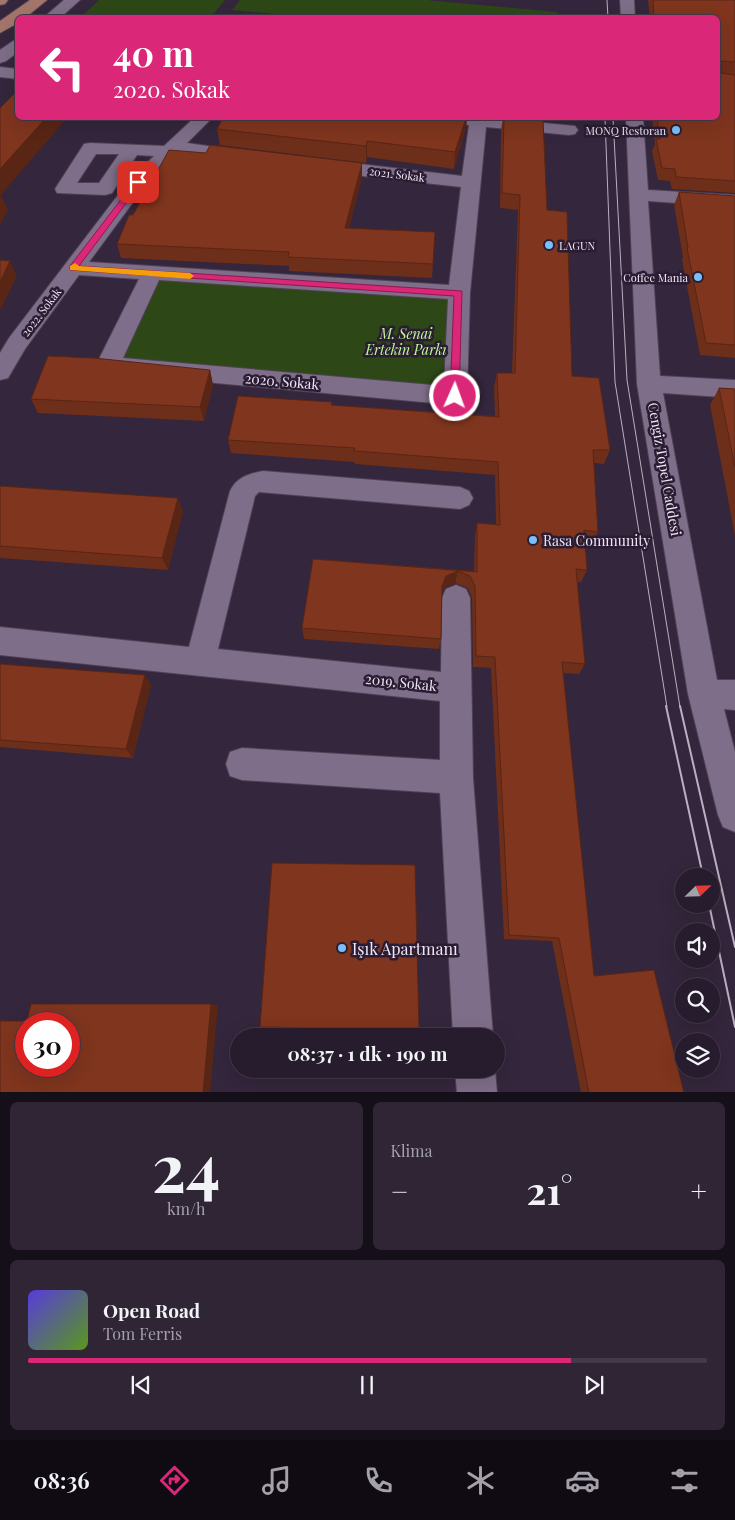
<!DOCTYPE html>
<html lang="tr">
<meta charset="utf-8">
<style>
:root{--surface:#271c2d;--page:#2f2535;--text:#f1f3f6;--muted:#a4a1aa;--line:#433a49;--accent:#db2777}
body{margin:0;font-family:"Playfair Display",serif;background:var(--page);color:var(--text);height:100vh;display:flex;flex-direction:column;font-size:19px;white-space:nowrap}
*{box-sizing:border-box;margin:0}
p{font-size:16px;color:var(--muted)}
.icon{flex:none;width:28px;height:28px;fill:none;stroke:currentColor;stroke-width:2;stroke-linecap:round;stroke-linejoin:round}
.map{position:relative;height:1092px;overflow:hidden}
.side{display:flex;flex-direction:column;gap:10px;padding:10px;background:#150f19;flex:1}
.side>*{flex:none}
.top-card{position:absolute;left:15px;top:15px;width:705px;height:105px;border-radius:8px;box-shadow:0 5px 20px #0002,0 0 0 1px var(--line);background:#db2777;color:#fff;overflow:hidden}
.needle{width:32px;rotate:67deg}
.tools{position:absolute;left:675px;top:868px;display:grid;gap:10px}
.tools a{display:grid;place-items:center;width:45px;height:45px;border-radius:50%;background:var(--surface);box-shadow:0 5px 20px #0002,0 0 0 1px var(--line);font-size:25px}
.speed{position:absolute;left:15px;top:1012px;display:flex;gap:10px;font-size:25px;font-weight:700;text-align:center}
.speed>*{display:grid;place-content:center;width:65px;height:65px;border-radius:50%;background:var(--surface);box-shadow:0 5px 20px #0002,0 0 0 1px var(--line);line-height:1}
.speed .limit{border:8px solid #d22;background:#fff;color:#111}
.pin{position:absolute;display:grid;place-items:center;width:42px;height:42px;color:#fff;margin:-21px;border-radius:10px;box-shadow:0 2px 8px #0006}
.me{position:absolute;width:55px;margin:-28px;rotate:2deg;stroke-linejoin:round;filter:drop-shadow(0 0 4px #0008)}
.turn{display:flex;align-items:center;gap:18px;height:105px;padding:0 15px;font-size:22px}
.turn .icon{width:65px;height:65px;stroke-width:2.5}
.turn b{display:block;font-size:35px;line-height:42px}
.big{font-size:38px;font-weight:700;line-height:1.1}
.side .tile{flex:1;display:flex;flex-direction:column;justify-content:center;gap:8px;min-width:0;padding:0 18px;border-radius:8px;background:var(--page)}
.side .dial{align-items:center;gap:0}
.dial b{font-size:65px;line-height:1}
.song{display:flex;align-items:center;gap:15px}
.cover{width:60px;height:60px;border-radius:8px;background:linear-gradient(135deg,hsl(250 70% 55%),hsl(90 70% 35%))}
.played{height:5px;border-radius:2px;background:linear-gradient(90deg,var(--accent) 80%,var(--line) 80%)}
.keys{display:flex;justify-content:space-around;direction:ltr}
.heat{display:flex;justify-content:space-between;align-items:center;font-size:28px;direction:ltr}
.side .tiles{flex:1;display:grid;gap:10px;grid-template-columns:1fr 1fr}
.tile:last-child{grid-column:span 2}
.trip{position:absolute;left:230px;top:1028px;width:275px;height:50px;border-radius:25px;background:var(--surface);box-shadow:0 5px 20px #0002,0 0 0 1px var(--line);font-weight:700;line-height:50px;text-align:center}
.dock{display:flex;height:80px;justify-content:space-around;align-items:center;background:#100b12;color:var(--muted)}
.dock .icon{width:35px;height:35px}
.dock .current{color:var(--accent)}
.dock b{font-size:22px;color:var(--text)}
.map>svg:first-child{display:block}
.green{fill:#2d4816}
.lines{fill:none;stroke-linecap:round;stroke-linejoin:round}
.minor-casing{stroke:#4f4255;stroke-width:2}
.major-casing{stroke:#4f4255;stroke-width:2}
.minor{fill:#7f6e89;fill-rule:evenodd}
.major{fill:#a4756b;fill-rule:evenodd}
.tram-far1{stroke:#bab0c1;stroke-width:1}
.tram{stroke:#bab0c1;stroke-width:2}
.wall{fill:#6d2e1a}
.shaded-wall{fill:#592515}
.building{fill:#7f351e;stroke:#592515;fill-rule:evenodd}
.route{fill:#db2777;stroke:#8e194d}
.slow{fill:#f59e0b}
.poi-dot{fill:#7bbef8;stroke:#2a1c32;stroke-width:2}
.labels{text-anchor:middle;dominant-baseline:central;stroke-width:5;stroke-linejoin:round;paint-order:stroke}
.far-poi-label{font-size:11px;fill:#efe6f5;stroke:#2a1c32;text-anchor:end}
.far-street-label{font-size:11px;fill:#efe6f5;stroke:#2a1c32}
.park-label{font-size:14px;font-style:italic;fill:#bff998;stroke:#2a1c32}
.street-label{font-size:14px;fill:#efe6f5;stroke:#2a1c32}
.poi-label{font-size:14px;fill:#efe6f5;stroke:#2a1c32;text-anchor:start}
.near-poi-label{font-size:16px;fill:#efe6f5;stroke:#2a1c32;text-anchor:start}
</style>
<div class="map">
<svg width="735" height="1093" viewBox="0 0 735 1093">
<rect width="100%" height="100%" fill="#34263c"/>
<path class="green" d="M99,0H225L211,17H81Z
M240,0H426L557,12L558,17L316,18L232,10Z
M152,273L459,293L455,396L108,365Z"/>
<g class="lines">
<defs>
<path id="minor" d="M64,0H80L60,18H43Z
M620,0H634L635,18H621Z
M18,39V52L6,61L0,63V50L13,41Z
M0,67L18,69V79L0,77Z
M194,118H212L187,143L250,152L253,156L250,160L244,161L178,153L145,186L89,262L449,285L461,187L326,172L319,170L317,166L319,162L326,160L462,176L469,125L440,122L438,118H494L575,126L578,130L575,134L569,135L486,127L470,293L467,396L463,402L455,405L108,373L100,371L96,365L139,279L79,275L25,349L8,378L0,380V353L9,338L131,178L154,156L137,155L112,193L105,195L57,193L55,189L84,144L90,143L164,146ZM96,154H119L99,183H77ZM159,280L448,299L444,386L123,358Z
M626,118H643L648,190L735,195V207L648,201L660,376L735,380V398L663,393L717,680H735V710L724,709L735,752V832L723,827L718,815L688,694L637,384Z
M263,471L460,487L469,491L473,498L469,505L460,509L259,492L255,496L218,649L441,672L442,598L446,589L456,585L466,589L470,598L473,778L493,1036H453L440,793L242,780L230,776L226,764L230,752L242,748L440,760V701L0,655V627L189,647L230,491C237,477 248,474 263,471Z
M455,1069H495L497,1093H457Z"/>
<path id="major" d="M0,0H8L5,4L0,5Z
M30,0H47L25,18H18V23L0,33V21Z"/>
</defs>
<use href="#minor" class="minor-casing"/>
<use href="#major" class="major-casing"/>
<use href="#minor" class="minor"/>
<use href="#major" class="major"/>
<path class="tram-far1" d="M607,0L608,18
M605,118L615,382L667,707
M613,118L627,380L680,707"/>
<path class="tram" d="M666,706L703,876
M680,706L735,947
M709,904L735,1027"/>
</g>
<path class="wall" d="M648,0H735V193L672,189L670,181L658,180L652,151L655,144L652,118H718V18H650Z
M223,118H467L466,127L454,169L367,157L366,163L220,145L217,129Z
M503,118H541L547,210L572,376L610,450L604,464L594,463L598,532L592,544H585L587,570L581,582H577L585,664L579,674L563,673L594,976L684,1093H581L552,941L504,939L491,668L473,667L472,598L468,588L455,583L444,588L442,594L441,639L439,649L304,639L302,628L313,559L474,571L475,535L477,523L496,524L495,475L355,464L354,462L231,453L228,440L332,402V405L495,416L494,387L497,373H512L518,210L500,208L501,130Z
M362,177L349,228L433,264L432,278L289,271V266L121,258L117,244L133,215Z
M679,192L735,196V358L700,355L682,260L683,257L674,205Z
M210,370L213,385L204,421L38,413L31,399Z
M719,388L735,389V536L710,405Z
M0,486L183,511L168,570L0,558Z
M0,664L145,675L151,685L133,758L0,747Z"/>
<path class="shaded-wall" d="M46,118H67L1,195L8,210L0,225V169Z
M466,118H467L466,127L454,169L455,152Z
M367,141V157L366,163V146Z
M362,163V177L345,242V228Z
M10,261L17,276L0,311V282Z
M210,370L213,385L204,421L200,407Z
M178,498L183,511L168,570L162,558Z
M458,571L455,583L444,588L440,598L442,586L446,576Z
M145,675L151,685L133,758L126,749Z
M211,1004L218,1005L210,1093H203Z"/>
<path class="building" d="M653,0H735V62L721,61V73L735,75V181L676,177L675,169L662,168L656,139H660L657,118H718V18H654Z
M437,15L458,18H436Z
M18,90V118H46L0,169V108Z
M223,118H466L455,152L367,141L366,146L217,129Z
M504,118H523L543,119L547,210L567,212L572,376L599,378L610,450H593L598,532L584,530L587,570L576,569L585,664L562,662L594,976L654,970L684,1093H589L559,938L509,935L495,657L476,656L475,586L470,576L458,571L446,576L442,586L441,639L302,628L313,559L477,572V523L500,525L498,462L354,451L355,448L228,440L238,396L332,402L331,405L499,417L497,373H515L520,195L502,193Z
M210,145L362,163L345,228L435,232L433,264L288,257L289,252L117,244L129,215H133L169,150L206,153Z
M679,192L735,196V345L706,343L687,248H688Z
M0,260L10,261L0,282Z
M48,356L94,358L210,370L200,407L31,399Z
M719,388L735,389V467Z
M0,486L178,498L162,558L0,546Z
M0,664L145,675L126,749L0,740Z
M272,863L415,865L419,1029L260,1027Z
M31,1004H211L203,1093H0V1021H27ZM26,1024H69V1066H26Z"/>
<path class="route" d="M136,180L142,182L79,266L462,291L459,398H452L450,396L454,296L70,270V266Z"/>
<path class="slow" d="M75,263L79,266L190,273L194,276L190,279L70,270V266Z"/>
<g class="poi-dot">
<circle cx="676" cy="130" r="5"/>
<circle cx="549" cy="245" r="5"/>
<circle cx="698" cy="277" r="5"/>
<circle cx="533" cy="540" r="5"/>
<circle cx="342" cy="948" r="5"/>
</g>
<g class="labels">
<g class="far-poi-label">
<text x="666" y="130">MONQ Restoran</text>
<text x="559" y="245" text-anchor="start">LAGUN</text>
<text x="688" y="277">Coffee Mania</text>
</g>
<g class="far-street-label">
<text transform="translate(397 174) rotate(7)">2021. Sokak</text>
<text transform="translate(41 312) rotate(-53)">2022. Sokak</text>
</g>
<g class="park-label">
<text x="406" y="333">M. Senai<tspan x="406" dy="16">Ertekin Parkı</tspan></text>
</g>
<g class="street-label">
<text transform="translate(282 381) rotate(5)">2020. Sokak</text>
<text transform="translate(665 469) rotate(80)">Cengiz Topel Caddesi</text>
<text transform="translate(401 682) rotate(6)">2019. Sokak</text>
</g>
<g class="poi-label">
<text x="543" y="540">Rasa Community</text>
</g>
<g class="near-poi-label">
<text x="352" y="948">Işık Apartmanı</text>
</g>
</g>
</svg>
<div class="tools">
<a><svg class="needle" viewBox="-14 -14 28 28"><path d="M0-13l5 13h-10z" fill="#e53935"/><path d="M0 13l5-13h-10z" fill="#a4a1aa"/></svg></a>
<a><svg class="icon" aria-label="sound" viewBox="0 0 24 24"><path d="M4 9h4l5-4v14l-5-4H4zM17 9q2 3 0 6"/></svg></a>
<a><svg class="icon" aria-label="search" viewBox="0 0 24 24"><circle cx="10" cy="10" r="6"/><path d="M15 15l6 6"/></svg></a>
<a><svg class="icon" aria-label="layers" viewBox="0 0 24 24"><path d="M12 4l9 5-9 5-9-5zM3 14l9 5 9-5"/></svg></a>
</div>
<div class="speed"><div class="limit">30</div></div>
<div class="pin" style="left:138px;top:182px;background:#d93025"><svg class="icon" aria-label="arrive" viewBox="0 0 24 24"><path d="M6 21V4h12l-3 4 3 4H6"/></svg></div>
<svg class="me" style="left:455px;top:396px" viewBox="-20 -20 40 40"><circle r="17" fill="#db2777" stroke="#fff" stroke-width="3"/><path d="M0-11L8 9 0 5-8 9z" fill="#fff"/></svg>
<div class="trip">08:37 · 1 dk · 190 m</div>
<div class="top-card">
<div class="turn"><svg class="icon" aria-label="left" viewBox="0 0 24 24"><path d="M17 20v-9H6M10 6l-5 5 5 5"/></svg><div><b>40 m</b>2020. Sokak</div></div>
</div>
</div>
<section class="side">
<div class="tiles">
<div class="tile dial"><b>24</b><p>km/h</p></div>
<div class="tile"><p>Klima</p>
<div class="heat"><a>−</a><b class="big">21°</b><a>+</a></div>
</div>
<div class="tile">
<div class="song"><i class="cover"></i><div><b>Open Road</b><p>Tom Ferris</p></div></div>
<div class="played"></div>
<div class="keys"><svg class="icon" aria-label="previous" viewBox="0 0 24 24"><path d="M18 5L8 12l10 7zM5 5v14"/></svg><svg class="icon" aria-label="pause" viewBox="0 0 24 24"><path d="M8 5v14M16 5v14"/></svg><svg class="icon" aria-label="next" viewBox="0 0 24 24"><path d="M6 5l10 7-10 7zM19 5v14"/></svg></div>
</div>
</div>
</section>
<nav class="dock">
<b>08:36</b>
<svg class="icon current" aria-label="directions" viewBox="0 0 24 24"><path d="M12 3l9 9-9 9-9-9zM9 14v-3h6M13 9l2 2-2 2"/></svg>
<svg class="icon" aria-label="music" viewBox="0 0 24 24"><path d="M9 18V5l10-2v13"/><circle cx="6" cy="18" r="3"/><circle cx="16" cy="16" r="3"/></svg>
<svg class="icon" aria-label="phone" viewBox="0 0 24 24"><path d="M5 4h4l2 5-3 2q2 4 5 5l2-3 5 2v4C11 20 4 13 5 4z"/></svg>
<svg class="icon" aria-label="climate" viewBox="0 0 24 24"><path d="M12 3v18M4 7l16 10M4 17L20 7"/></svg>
<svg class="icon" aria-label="car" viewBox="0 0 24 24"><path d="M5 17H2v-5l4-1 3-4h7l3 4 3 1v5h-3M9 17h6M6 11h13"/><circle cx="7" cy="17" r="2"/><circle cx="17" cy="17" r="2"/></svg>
<svg class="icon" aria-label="filters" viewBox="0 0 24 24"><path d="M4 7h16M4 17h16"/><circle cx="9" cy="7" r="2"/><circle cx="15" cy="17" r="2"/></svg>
</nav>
